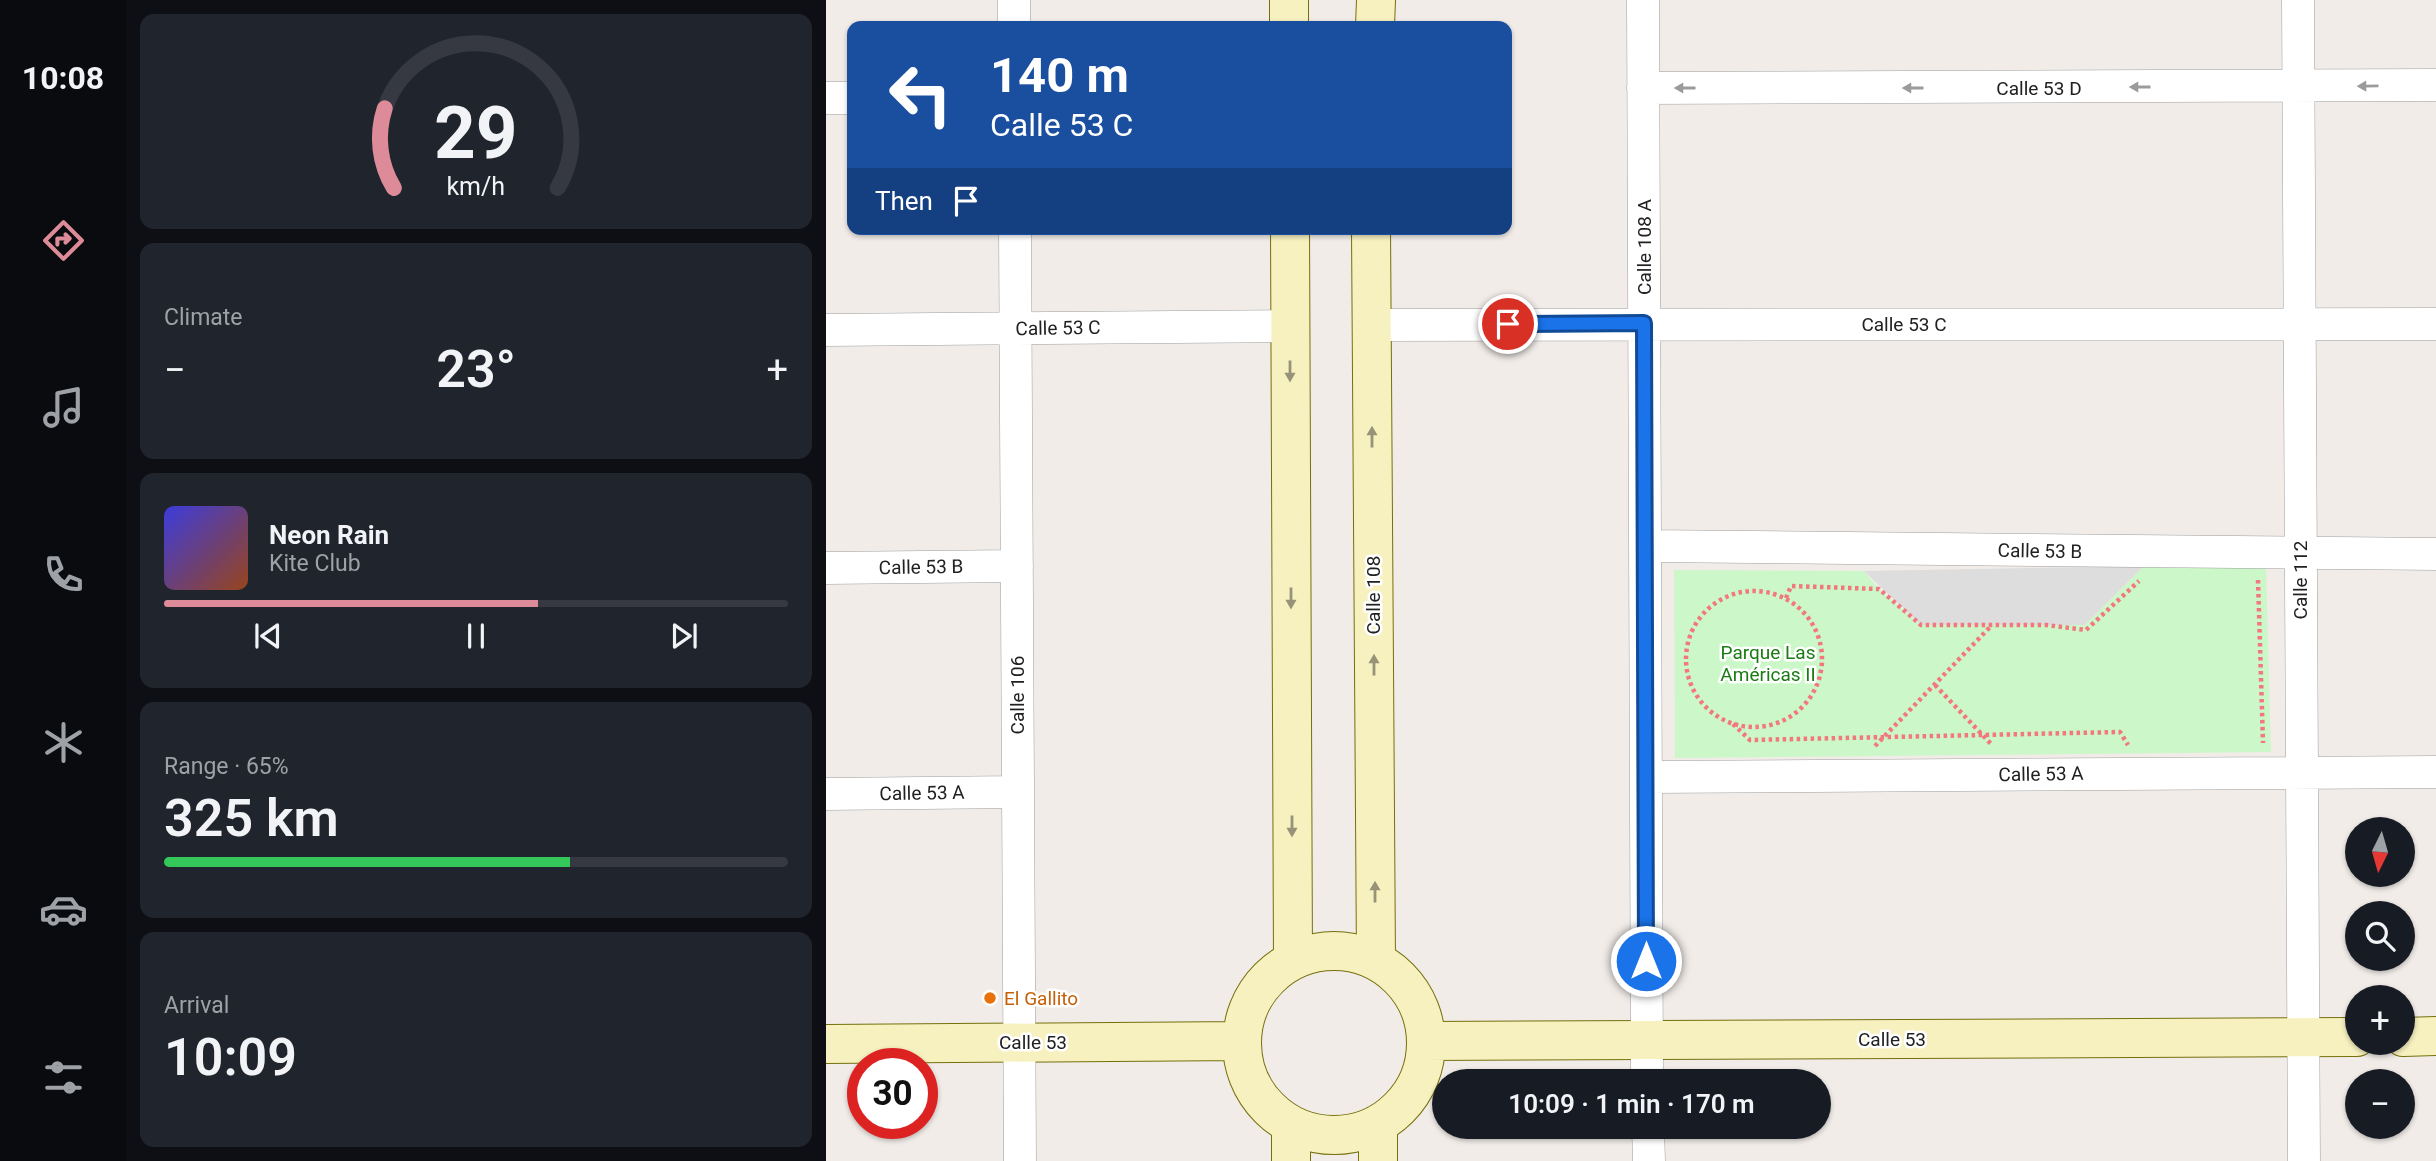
<!DOCTYPE html>
<meta charset="utf-8">
<style>
:root{--surface:#171b24;--page:#20242c;--text:#f1f3f6;--muted:#9ea1a6;--line:#363941;--accent:#de8b99}
body{margin:0;font-family:Roboto,sans-serif;background:var(--page);color:var(--text);height:100vh;display:flex;flex-direction:column;font-size:26px;white-space:nowrap}
*{box-sizing:border-box;margin:0}
p{font-size:23px;color:var(--muted)}
.icon{flex:none;width:38px;height:38px;fill:none;stroke:currentColor;stroke-width:2;stroke-linecap:round;stroke-linejoin:round}
.map{position:relative;flex:1;overflow:hidden}
.sheet{display:flex;flex-direction:column;gap:14px;padding:14px;background:#0d0f14;width:700px}
.sheet>*{flex:none}
.hud{position:absolute;left:21px;top:21px;width:665px;height:214px;border-radius:14px;box-shadow:0 2px 5px #0004;background:#1a4fa0;color:#fff;overflow:hidden}
.needle{width:46px;rotate:185deg}
.controls{position:absolute;left:1519px;top:817px;display:grid;gap:14px}
.controls a{display:grid;place-items:center;width:70px;height:70px;border-radius:50%;background:var(--surface);box-shadow:0 2px 5px #0004;font-size:35px}
.speed{position:absolute;left:21px;top:1048px;display:flex;gap:14px;font-size:35px;font-weight:700;text-align:center}
.speed>*{display:grid;place-content:center;width:91px;height:91px;border-radius:50%;background:var(--surface);box-shadow:0 2px 5px #0004;line-height:1}
.speed .limit{border:10px solid #d22;background:#fff;color:#111}
.pin{position:absolute;display:grid;place-items:center;width:60px;height:60px;color:#fff;margin:-30px;border:4px solid #fff;border-radius:50%;box-shadow:0 2px 7px #0007}
.me{position:absolute;width:77px;margin:-38px;rotate:0deg;stroke-linejoin:round;filter:drop-shadow(0 0 5px #0008)}
.turn{display:flex;align-items:center;gap:24px;height:147px;padding:0 28px;font-size:32px}
.turn .icon{width:91px;height:91px;stroke-width:2.5}
.turn b{display:block;font-size:49px;line-height:60px}
.then{display:flex;align-items:center;height:66px;padding:0 28px;background:#0003;gap:14px;font-size:26px}
.big{font-size:52px;font-weight:600;line-height:1.1}
.sheet .widget{flex:1;display:flex;flex-direction:column;justify-content:center;gap:10px;min-width:0;padding:0 24px;border-radius:14px;background:var(--page)}
.sheet .dial{align-items:center;gap:0}
.dial svg{height:182px;overflow:visible;fill:none;stroke:var(--line);stroke-width:7;stroke-linecap:round;text-anchor:middle}
.dial text{fill:var(--text);stroke:none}
.song{display:flex;align-items:center;gap:21px}
.cover{width:84px;height:84px;border-radius:10px;background:linear-gradient(135deg,hsl(240 70% 55%),hsl(20 70% 35%))}
.played{height:7px;border-radius:4px;background:linear-gradient(90deg,var(--accent) 60%,var(--line) 60%)}
.keys{display:flex;justify-content:space-around;direction:ltr}
.heat{display:flex;justify-content:space-between;align-items:center;font-size:38px;direction:ltr}
.charge{height:10px;border-radius:5px;background:linear-gradient(90deg,#34c759 65%,var(--line) 0)}
.trip{position:absolute;left:606px;top:1069px;width:399px;height:70px;border-radius:35px;background:var(--surface);box-shadow:0 2px 5px #0004;font-weight:600;line-height:70px;text-align:center}
main{display:flex;flex:1;min-height:0}
.dock{display:flex;flex-direction:column;width:126px;justify-content:space-around;align-items:center;background:#090b0e;color:var(--muted)}
.dock .icon{width:49px;height:49px}
.dock .on{color:var(--accent)}
.dock b{font-size:32px;color:var(--text)}
.map>svg:first-child{display:block}
.park{fill:#ccf7c9}
.parking{fill:#ddd}
.lines{fill:none;stroke-linecap:round;stroke-linejoin:round}
.street-casing{stroke:#9e9e9e;stroke-width:33}
.secondary-casing{stroke:#75700b;stroke-width:40}
.path{stroke:#f3777e;stroke-width:4.5;stroke-dasharray:3.5 3.5;stroke-linecap:butt}
.street{stroke:#fff;stroke-width:32}
.secondary{stroke:#f7f1c0;stroke-width:38}
.oneway{fill:#9b9b9b}
.oneway2{fill:#979378}
.route-casing{stroke:#114b97;stroke-width:18}
.route{stroke:#1a73e8;stroke-width:12}
.food-dot{fill:#e8710a;stroke:#fff;stroke-width:2.5}
.labels{text-anchor:middle;dominant-baseline:central;stroke-width:5;stroke-linejoin:round;paint-order:stroke}
.street-label{font-size:19px;fill:#212121;stroke:#fff}
.park-label{font-size:19px;fill:#1a7c12;stroke:#fff}
.food-label{font-size:19px;fill:#c56008;stroke:#fff;text-anchor:start}
</style>
<main>
<nav class="dock">
<b>10:08</b>
<svg class="icon on" aria-label="directions" viewBox="0 0 24 24"><path d="M12 3l9 9-9 9-9-9zM9 14v-3h6M13 9l2 2-2 2"/></svg>
<svg class="icon" aria-label="music" viewBox="0 0 24 24"><path d="M9 18V5l10-2v13"/><circle cx="6" cy="18" r="3"/><circle cx="16" cy="16" r="3"/></svg>
<svg class="icon" aria-label="phone" viewBox="0 0 24 24"><path d="M5 4h4l2 5-3 2q2 4 5 5l2-3 5 2v4C11 20 4 13 5 4z"/></svg>
<svg class="icon" aria-label="climate" viewBox="0 0 24 24"><path d="M12 3v18M4 7l16 10M4 17L20 7"/></svg>
<svg class="icon" aria-label="car" viewBox="0 0 24 24"><path d="M5 17H2v-5l4-1 3-4h7l3 4 3 1v5h-3M9 17h6M6 11h13"/><circle cx="7" cy="17" r="2"/><circle cx="17" cy="17" r="2"/></svg>
<svg class="icon" aria-label="filters" viewBox="0 0 24 24"><path d="M4 7h16M4 17h16"/><circle cx="9" cy="7" r="2"/><circle cx="15" cy="17" r="2"/></svg>
</nav>
<section class="sheet">
<div class="widget dial"><svg viewBox="0 0 100 80">
<path d="M14 69A42 42 0 1 1 86 69"/>
<path d="M14 69A42 42 0 0 1 10 34" stroke="#de8b99"/>
<text x="50" y="56" font-size="32" font-weight="700">29</text>
<text x="50" y="72" font-size="11">km/h</text>
</svg></div>
<div class="widget"><p>Climate</p>
<div class="heat"><a>−</a><b class="big">23°</b><a>+</a></div>
</div>
<div class="widget">
<div class="song"><i class="cover"></i><div><b>Neon Rain</b><p>Kite Club</p></div></div>
<div class="played"></div>
<div class="keys"><svg class="icon" aria-label="previous" viewBox="0 0 24 24"><path d="M18 5L8 12l10 7zM5 5v14"/></svg><svg class="icon" aria-label="pause" viewBox="0 0 24 24"><path d="M8 5v14M16 5v14"/></svg><svg class="icon" aria-label="next" viewBox="0 0 24 24"><path d="M6 5l10 7-10 7zM19 5v14"/></svg></div>
</div>
<div class="widget"><p>Range · 65%</p><b class="big">325 km</b><div class="charge"></div></div>
<div class="widget"><p>Arrival</p><b class="big">10:09</b></div>
</section>
<div class="map">
<svg width="1610" height="1161" viewBox="0 0 1610 1161">
<rect width="100%" height="100%" fill="#f1ece8"/>
<path class="park" d="M1318,566H1440L1445,752L849,758L848,570L1038,571L1053,589L1095,625H1259Z"/>
<path class="parking" d="M1318,566L1259,625H1095L1038,571Z"/>
<g class="lines">
<defs>
<path id="street" d="M188,0V26
M817,0L821,1082
M1472,0L1478,1161
M817,88L1610,85
M0,98H26
M189,229L194,1161
M546,325L1610,324
M0,330L464,326
M819,546L1610,554
M0,568L191,566
M820,777L1610,772
M0,794L192,792
M822,1127L823,1161"/>
<path id="secondary" d="M463,0V26
M549,26L550,0
M464,229L467,960
M545,229L550,961
M416 1043a92 92 0 1 1 184 0a92 92 0 1 1-184 0Z
M1577,1037L1610,1036
M600,1041L1531,1037
M0,1044L415,1041
M552,1124V1161
M465,1125V1161"/>
</defs>
<use href="#street" class="street-casing"/>
<use href="#secondary" class="secondary-casing"/>
<path class="path" d="M1432,580L1437,743
M860 659a68 68 0 1 1 136 0a68 68 0 1 1-136 0Z
M960,598L965,586L1053,589L1095,625H1220L1260,630L1313,581
M1109,685L1166,745
M907,724L924,740L1294,732L1302,745
M1049,746L1166,625"/>
<use href="#street" class="street"/>
<use href="#secondary" class="secondary"/>
</g>
<defs><path id="oneway-solid" d="M-6-.8H1V-3.2L6.5 0L1 3.2V.8H-6Z" transform="scale(1.75)"/></defs>
<g class="oneway">
<use href="#oneway-solid" transform="translate(1542 86) rotate(179)"/>
<use href="#oneway-solid" transform="translate(1314 87) rotate(180)"/>
<use href="#oneway-solid" transform="translate(859 88) rotate(180)"/>
<use href="#oneway-solid" transform="translate(1087 88) rotate(180)"/>
</g>
<g class="oneway2">
<use href="#oneway-solid" transform="translate(464 371) rotate(90)"/>
<use href="#oneway-solid" transform="translate(546 437) rotate(-90)"/>
<use href="#oneway-solid" transform="translate(465 598) rotate(90)"/>
<use href="#oneway-solid" transform="translate(548 665) rotate(-90)"/>
<use href="#oneway-solid" transform="translate(466 826) rotate(90)"/>
<use href="#oneway-solid" transform="translate(549 892) rotate(-90)"/>
</g>
<g class="lines">
<defs>
<path id="route" d="M682,324L818,323L820,961"/>
</defs>
<use href="#route" class="route-casing"/>
<use href="#route" class="route"/>
</g>
<circle class="food-dot" cx="164" cy="998" r="7"/>
<g class="labels">
<g class="street-label">
<text x="1213" y="88">Calle 53 D</text>
<text transform="translate(818 247) rotate(-90)">Calle 108 A</text>
<text x="1078" y="324">Calle 53 C</text>
<text transform="translate(232 328) rotate(-1)">Calle 53 C</text>
<text transform="translate(1214 551) rotate(1)">Calle 53 B</text>
<text transform="translate(95 567) rotate(-1)">Calle 53 B</text>
<text transform="translate(1474 580) rotate(-90)">Calle 112</text>
<text transform="translate(547 595) rotate(-90)">Calle 108</text>
<text transform="translate(191 695) rotate(-90)">Calle 106</text>
<text transform="translate(1215 774) rotate(-1)">Calle 53 A</text>
<text transform="translate(96 793) rotate(-1)">Calle 53 A</text>
<text x="1066" y="1039">Calle 53</text>
<text x="207" y="1042">Calle 53</text>
</g>
<g class="park-label">
<text x="942" y="652">Parque Las<tspan x="942" dy="22">Américas II</tspan></text>
</g>
<g class="food-label">
<text x="178" y="998">El Gallito</text>
</g>
</g>
</svg>
<div class="controls">
<a><svg class="needle" viewBox="-14 -14 28 28"><path d="M0-13l5 13h-10z" fill="#e53935"/><path d="M0 13l5-13h-10z" fill="#9ea1a6"/></svg></a>
<a><svg class="icon" aria-label="search" viewBox="0 0 24 24"><circle cx="10" cy="10" r="6"/><path d="M15 15l6 6"/></svg></a>
<a>+</a>
<a>−</a>
</div>
<div class="speed"><div class="limit">30</div></div>
<div class="pin" style="left:682px;top:324px;background:#d93025"><svg class="icon" aria-label="arrive" viewBox="0 0 24 24"><path d="M6 21V4h12l-3 4 3 4H6"/></svg></div>
<svg class="me" style="left:820px;top:961px" viewBox="-20 -20 40 40"><circle r="17" fill="#1a73e8" stroke="#fff" stroke-width="3"/><path d="M0-11L8 9 0 5-8 9z" fill="#fff"/></svg>
<div class="trip">10:09 · 1 min · 170 m</div>
<div class="hud">
<div class="turn"><svg class="icon" aria-label="left" viewBox="0 0 24 24"><path d="M17 20v-9H6M10 6l-5 5 5 5"/></svg><div><b>140 m</b>Calle 53 C</div></div>
<div class="then">Then<svg class="icon" aria-label="arrive" viewBox="0 0 24 24"><path d="M6 21V4h12l-3 4 3 4H6"/></svg></div>
</div>
</div>
</main>
